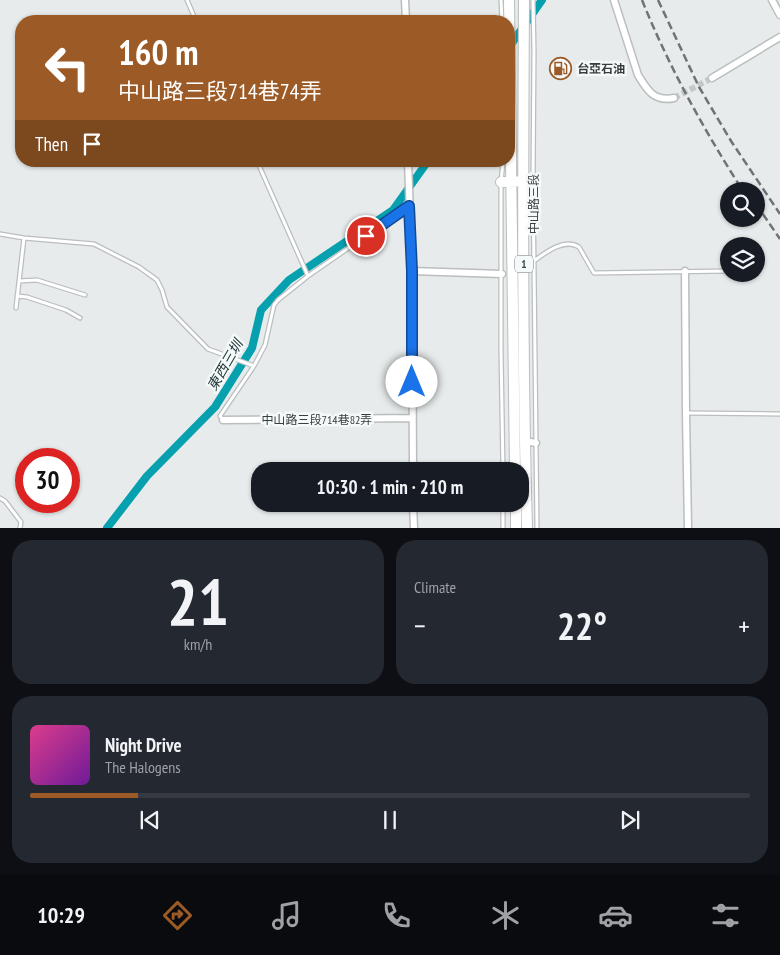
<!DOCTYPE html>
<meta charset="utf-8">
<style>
:root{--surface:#171b24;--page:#242831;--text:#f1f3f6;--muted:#9ea1a6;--line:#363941;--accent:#9c5b26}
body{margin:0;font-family:"PT Sans Narrow","Noto Sans TC",sans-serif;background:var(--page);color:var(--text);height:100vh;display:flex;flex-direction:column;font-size:19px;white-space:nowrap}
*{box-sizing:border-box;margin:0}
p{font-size:16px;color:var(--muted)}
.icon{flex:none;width:28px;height:28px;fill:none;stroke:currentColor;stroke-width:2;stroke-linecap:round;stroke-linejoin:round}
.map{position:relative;height:528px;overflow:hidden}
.details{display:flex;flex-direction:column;gap:12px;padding:12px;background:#0d0f14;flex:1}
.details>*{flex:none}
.hud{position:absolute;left:15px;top:15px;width:500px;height:152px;border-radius:20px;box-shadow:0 1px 4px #0004;background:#9c5b26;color:#fff;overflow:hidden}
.tools{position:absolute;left:720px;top:182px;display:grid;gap:10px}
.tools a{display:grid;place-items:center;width:45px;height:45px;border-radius:50%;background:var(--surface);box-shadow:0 1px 4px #0004;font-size:25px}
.speed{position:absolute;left:15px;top:448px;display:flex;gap:10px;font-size:25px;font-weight:700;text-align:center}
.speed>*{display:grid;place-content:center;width:65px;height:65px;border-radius:50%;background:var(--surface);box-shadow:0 1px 4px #0004;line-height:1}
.speed .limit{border:8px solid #d22;background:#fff;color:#111}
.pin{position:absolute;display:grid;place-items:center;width:42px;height:42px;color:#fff;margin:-21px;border:2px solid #fff;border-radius:50%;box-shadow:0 1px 5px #0007}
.me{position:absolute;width:55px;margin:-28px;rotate:0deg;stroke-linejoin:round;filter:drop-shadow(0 0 4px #0008)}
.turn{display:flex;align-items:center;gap:18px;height:105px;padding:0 20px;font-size:22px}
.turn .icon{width:65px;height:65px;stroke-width:2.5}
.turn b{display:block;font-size:35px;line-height:42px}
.then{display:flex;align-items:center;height:48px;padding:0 20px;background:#0003;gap:10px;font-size:19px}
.big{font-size:38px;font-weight:700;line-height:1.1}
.details .widget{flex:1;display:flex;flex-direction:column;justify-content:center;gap:8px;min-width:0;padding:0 18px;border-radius:20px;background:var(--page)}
.details .dial{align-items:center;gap:0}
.dial b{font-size:65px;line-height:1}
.song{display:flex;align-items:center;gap:15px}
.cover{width:60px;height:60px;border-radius:8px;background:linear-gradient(135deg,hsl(330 70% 55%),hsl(280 70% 35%))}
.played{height:5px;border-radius:2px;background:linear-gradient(90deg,var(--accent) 15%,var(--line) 15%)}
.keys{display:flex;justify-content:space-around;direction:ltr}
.heat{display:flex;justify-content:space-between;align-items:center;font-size:28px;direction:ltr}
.details .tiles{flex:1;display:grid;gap:12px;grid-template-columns:1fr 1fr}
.widget:last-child{grid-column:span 2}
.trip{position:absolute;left:251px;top:462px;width:278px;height:50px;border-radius:20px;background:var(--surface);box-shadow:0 1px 4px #0004;font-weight:700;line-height:50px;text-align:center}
.tabs{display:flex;height:80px;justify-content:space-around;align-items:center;background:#090b0e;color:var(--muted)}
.tabs .icon{width:35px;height:35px}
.tabs .selected{color:var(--accent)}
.tabs b{font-size:22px;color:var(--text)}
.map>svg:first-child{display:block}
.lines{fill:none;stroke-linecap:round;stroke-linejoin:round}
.canal{stroke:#06a0af;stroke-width:8}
.street-tunnel{stroke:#c4c8c9;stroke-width:6;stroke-dasharray:6 3;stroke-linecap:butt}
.lane-casing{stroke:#babebf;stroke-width:5.5}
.street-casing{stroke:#babebf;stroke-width:9}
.primary-casing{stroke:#babebf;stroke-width:12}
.lane{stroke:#fff;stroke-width:3}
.street{stroke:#fff;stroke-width:6}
.primary{stroke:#fff;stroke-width:10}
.rail{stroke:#707374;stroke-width:2.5;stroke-dasharray:8 4;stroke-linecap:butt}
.route-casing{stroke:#114b97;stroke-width:12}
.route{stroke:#1a73e8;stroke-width:9}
.labels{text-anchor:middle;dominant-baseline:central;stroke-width:5;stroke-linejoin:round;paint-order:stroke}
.shield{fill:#f4f9f9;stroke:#727575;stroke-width:1}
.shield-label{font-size:11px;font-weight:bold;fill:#3a3c3d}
.poi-label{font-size:12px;font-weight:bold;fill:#3a3c3d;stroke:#f4f9f9;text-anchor:start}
.street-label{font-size:12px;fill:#3a3c3d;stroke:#f4f9f9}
.water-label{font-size:14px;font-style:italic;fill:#1f3537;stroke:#f4f9f9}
</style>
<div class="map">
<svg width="780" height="528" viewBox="0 0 780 528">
<rect width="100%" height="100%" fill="#e7ebec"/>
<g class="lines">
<path class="canal" d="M510,46L542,0
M107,528L147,476L215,407L252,348L261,310L289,280L393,210L428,161"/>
<path class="street-tunnel" d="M674,98L712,78"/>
<defs>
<path id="lane" d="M187,0L196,21
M501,0L502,21
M533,0L534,51L533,181L537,528
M257,161L308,276
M503,161L501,182V350L503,471
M0,234L24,238L94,244L139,267L157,280L162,290L167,307L208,349L254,366
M534,261C546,252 564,238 579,247L594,273L729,271
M19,281L37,280L85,295
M17,296L27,297L66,310L80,318
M16,308L24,238
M686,413L780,414
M223,420L220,416L254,366L265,345L274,305L278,300L308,276L408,207
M0,498L5,501L21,522L20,528
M503,504V528"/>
<path id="street" d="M405,0L406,21
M614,0L638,75C647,90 654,102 674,98
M772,0L780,15
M712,78L780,37
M408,161L412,271L413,471
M412,271L502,274
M685,271L686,413L688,528
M223,420L412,418
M525,441L536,443
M413,504L414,528"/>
<path id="primary" d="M509,0L515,471
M524,0C523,176 522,352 527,528
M501,182L533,181
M516,504V528"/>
</defs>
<use href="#lane" class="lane-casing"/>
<use href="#street" class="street-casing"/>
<use href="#primary" class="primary-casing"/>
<use href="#lane" class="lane"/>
<use href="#street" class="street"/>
<use href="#primary" class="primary"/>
<path class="rail" d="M642,0C669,67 704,130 743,191
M658,0L699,87L731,141L780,214
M756,204L780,239"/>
</g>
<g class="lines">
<defs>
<path id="route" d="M366,236L409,206L412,271V382"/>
</defs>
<use href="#route" class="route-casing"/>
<use href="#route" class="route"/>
</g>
<defs>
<symbol id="fuel-ring" viewBox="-11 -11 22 22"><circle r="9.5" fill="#f4f9f9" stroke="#9c5b26" stroke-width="1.5"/><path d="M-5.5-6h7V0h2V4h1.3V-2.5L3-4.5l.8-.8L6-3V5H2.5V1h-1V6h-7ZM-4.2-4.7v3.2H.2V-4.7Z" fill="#9c5b26"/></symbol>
</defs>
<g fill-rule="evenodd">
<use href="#fuel-ring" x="548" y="56" width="25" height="25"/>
</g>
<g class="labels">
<rect class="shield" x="515" y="255.5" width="18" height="17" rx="4"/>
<g class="shield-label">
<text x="524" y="264">1</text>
</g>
<g class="poi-label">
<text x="577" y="68">台亞石油</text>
</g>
<g class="street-label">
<text transform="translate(533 204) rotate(-90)">中山路三段</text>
<text x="317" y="419">中山路三段714巷82弄</text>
</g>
<g class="water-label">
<text transform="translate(225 365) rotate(-60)">東西三圳</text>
</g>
</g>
</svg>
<div class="tools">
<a><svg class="icon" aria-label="search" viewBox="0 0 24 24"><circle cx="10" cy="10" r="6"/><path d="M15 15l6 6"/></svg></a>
<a><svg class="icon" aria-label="layers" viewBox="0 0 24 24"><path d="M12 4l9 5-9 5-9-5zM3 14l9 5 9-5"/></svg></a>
</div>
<div class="speed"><div class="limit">30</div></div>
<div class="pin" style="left:366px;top:236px;background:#d93025"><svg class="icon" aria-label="arrive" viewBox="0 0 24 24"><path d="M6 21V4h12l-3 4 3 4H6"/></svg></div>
<svg class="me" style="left:412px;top:382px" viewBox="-20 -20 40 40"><circle r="19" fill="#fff"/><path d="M0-13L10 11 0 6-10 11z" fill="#1a73e8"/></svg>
<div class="trip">10:30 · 1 min · 210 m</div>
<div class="hud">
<div class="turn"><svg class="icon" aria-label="left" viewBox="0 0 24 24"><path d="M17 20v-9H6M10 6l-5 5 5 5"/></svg><div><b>160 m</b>中山路三段714巷74弄</div></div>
<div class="then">Then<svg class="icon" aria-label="arrive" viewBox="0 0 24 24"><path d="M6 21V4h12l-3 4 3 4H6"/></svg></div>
</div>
</div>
<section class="details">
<div class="tiles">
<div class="widget dial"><b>21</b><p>km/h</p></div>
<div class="widget"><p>Climate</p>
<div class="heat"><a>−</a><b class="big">22°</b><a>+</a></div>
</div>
<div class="widget">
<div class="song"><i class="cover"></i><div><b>Night Drive</b><p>The Halogens</p></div></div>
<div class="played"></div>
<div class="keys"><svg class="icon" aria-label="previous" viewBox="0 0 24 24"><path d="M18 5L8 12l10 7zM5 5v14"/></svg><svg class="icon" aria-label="pause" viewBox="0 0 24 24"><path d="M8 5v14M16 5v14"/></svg><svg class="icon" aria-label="next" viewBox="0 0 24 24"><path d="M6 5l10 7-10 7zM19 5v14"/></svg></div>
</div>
</div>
</section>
<nav class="tabs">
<b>10:29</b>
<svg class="icon selected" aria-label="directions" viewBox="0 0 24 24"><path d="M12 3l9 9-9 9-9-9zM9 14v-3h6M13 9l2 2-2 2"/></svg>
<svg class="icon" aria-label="music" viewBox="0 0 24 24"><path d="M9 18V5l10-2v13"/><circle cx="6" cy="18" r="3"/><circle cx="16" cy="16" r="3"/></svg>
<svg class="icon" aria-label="phone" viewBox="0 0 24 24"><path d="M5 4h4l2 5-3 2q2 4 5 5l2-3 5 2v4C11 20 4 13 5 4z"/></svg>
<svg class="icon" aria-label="climate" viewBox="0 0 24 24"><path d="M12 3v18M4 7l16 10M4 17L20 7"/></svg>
<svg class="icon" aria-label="car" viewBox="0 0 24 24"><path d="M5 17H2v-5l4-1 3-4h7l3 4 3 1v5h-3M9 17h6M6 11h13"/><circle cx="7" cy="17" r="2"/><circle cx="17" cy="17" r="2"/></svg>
<svg class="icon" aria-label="filters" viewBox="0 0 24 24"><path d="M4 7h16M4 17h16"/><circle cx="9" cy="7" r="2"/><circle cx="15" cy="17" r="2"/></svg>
</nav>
